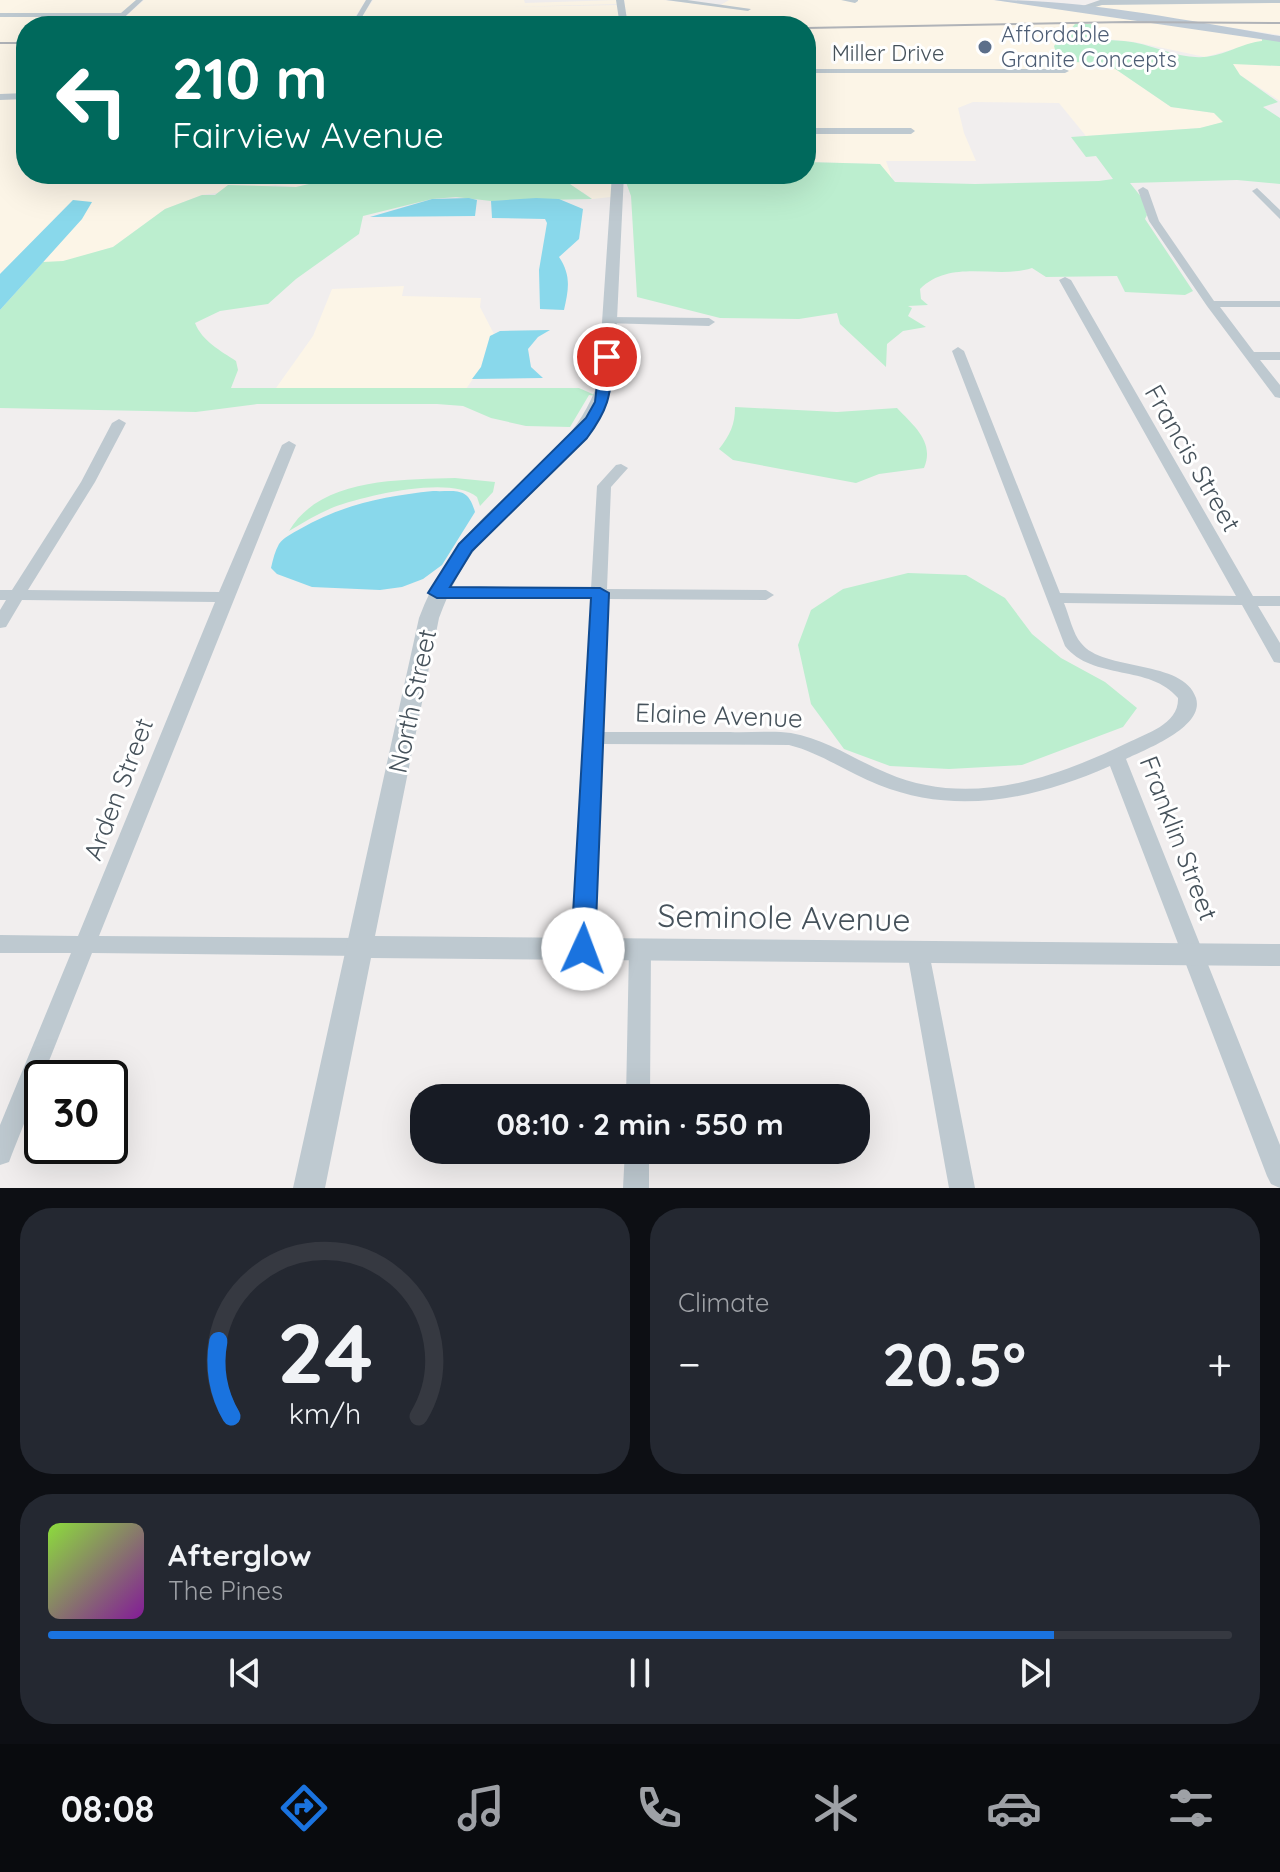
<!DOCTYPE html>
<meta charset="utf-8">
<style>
:root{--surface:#171b24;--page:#242831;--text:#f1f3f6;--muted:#9ea1a6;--line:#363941;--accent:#1a73df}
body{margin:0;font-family:Quicksand,sans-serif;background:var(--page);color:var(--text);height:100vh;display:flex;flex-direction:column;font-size:30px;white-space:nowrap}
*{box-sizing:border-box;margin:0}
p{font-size:26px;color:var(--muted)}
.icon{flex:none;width:44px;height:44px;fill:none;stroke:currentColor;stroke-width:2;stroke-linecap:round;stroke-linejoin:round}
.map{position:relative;height:1188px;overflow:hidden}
.drawer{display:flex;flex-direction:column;gap:20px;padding:20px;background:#0d0f14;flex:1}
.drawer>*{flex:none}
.hud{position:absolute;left:16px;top:16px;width:800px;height:168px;border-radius:32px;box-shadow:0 8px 32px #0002;background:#00695c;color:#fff;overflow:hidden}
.speed{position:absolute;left:24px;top:1060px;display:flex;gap:16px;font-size:40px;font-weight:700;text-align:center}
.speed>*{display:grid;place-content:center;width:104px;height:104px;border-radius:50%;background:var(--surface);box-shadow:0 8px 32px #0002;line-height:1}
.speed .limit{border:4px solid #111;border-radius:12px;background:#fff;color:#111}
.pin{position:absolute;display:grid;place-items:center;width:68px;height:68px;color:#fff;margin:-34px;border:4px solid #fff;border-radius:50%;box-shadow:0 2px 8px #0007}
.me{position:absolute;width:88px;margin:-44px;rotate:2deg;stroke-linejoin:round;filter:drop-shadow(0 0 6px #0008)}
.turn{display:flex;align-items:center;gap:28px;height:168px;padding:0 24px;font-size:36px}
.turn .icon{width:104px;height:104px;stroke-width:2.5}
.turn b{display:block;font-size:56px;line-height:68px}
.big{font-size:60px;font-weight:700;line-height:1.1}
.drawer .tile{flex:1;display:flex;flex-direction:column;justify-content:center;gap:12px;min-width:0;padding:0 28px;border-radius:32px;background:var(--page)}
.drawer .dial{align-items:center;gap:0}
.dial svg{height:208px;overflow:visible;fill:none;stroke:var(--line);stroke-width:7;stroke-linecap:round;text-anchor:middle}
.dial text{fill:var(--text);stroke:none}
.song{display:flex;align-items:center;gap:24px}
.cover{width:96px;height:96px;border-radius:12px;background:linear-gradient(135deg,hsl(90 70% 55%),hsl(290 70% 35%))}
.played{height:8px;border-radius:4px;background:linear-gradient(90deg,var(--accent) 85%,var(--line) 85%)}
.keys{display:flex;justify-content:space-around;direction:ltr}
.heat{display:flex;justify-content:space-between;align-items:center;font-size:44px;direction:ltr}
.drawer .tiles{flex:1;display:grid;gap:20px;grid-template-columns:1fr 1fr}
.tile:last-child{grid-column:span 2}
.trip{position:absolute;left:410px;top:1084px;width:460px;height:80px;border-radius:32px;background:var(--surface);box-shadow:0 8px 32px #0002;font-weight:700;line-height:80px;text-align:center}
.tabs{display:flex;height:128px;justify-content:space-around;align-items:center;background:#090b0e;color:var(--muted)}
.tabs .icon{width:56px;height:56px}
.tabs .current{color:var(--accent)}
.tabs b{font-size:36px;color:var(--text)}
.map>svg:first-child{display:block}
.commercial{fill:#fcf5e7}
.green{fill:#bceecf}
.water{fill:#89d8eb}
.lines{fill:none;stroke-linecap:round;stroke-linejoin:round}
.minor{fill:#bec9d0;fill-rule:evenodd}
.tertiary{fill:#bec9d0;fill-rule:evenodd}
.secondary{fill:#becad5;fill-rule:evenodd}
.rail{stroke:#b0b3b8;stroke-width:2}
.route{fill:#1a73df;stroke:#114b91;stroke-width:2}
.service-dot{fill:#5c6f8a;stroke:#fff;stroke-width:3}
.labels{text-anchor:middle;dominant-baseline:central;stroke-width:6;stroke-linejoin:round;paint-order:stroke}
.far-service-label{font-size:22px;fill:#4e5e75;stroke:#fff;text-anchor:start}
.far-street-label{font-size:22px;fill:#46525b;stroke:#fff}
.street-label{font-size:26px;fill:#46525b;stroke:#fff}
.near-street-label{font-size:32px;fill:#46525b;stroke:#fff}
</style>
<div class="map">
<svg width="1280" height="1188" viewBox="0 0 1280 1188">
<rect width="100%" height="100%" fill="#f1eeee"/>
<path class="commercial" d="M0,0H137L121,14H0Z
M144,0H366L353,20L359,21L373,0H524L525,3L617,0V4L505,7L618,5L621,26H115Z
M624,0H663L751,10L719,6L729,0H992L1149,18L1263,37L1262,41L1205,57L1135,42L1106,39L1095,33L1098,31L1075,27L1056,53L1076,62L1108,64L1171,107L1214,113L1225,122L1200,128L1086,136L1059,103L973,102L958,108L964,133L976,161H886L893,181L880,164L806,162V132H916L806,129V72L1069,71L806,70V26H628Z
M1280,1V35L1088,6L1095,4Z
M0,15H119L107,26H26V95L0,96Z
M1232,63L1280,66V101L1240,75Z
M0,98H26V174H613L611,197L592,199L583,192L437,179H331L296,187L275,185L202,195L165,209L113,247L63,262H43L82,219L73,200L0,274Z
M404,286L402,296L481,298L480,307L494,334L490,336L481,367L466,389L276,388L313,336L332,289Z"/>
<path class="green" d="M1075,24H1092L1099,31L1095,33C1103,41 1113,40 1124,41C1150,43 1177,59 1203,57C1225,56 1241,43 1262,41V38L1280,40V66L1233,64L1240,75L1278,102L1263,107L1280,118V184L1237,180L1130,183L1142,198L1147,215L1145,219L1193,291L1185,295L1125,292L1117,276L1046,277L1032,268C996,280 952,258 920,289L921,299L928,305L908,306L912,308L908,316L926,327L903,331L887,344L886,367L840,324L837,313L799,319L720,318L637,297L631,196L623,174H806V162L880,164L895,182L975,184L1099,181L1113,179L1096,156L1086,157L1071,137L1200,128L1223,122L1214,113L1171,107L1108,64L1075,62L1056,53L1054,46L1058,41L1067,40L1069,31Z
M331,179H437L570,184L592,199L491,201L456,197L432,199L363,216L359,234L296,279L268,304L220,311L195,323C202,341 221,351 236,361L238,370L231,388H579L597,396L589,395L570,427L526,426L491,418L463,406L437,404H257L196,412L0,408V310L43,262L63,261L113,247L165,209L202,195H215L228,185L296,187Z
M735,407L837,412L897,408C914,426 935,442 924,468L879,474L856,483L733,460L719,449C730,435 735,425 735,407Z
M455,478L495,482L493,492L480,506L477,497C450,475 365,496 334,507C319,513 304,522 289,531C321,477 400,480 455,478Z
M908,573L966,575L1005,598L1032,634L1061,658L1105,682L1137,708L1123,727L1022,765L949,769L890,766L844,749L811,704L798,645L811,610L843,589Z"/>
<path class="water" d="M469,198L477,200L475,216L370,217L432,199Z
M536,198L559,199L583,209L579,239L559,257C571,275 569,288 564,310L540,309L539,270L547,223L545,219L492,218L491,201Z
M73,200L92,202L82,219L0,310V274Z
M550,330L538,337L528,349L531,367L543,378L472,379L481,367L490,336L500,331Z
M433,491C456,492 468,486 475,512L442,565L423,579L402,587L380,590L312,587L277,574L271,568C273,559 275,551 279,544C284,537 293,533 300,529C341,505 385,496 433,491Z"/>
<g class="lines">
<path class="minor" d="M136,0H143L115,26H107L117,17H0V13H121Z
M366,0H372L359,22H353Z
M666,0H687L751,9L748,11Z
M841,0H858V1L855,3Z
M806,69H1065L1069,71L1065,73H806Z
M806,128H911L915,131L911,134H806Z
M1143,187L1148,190L1159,221L1214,301H1280V307H1220L1254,352H1280V360H1260L1280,385V398L1275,397L1207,306L1149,221L1138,190Z
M1257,188L1280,210V219L1252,191Z
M1065,277L1071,280L1253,596H1280V606H1258L1280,643V663L1274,662L1242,605L1064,603C1069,615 1073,634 1081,643C1103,672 1184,659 1196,698C1205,727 1146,749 1126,759L1280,1145V1188L1271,1184L1267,1176L1110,766C1035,799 957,816 879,785C848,773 821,753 789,745L601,744L594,949L591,955L583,958L575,955L572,949L591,599L437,598L429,593L437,588L591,589L597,486L616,465L621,464L628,468L611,487L607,589L766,590L774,595L766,600L607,599L602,732C645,732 687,732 730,732C750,733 772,730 791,733C826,739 855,760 887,773C968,808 1053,779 1127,743C1147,733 1179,724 1178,698C1150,664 1093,681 1065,646L952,351L958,347L964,351L1060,593L1236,596L1059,280Z
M608,317L709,318L715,322L709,326L604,323L602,321Z
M119,419L126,423L95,482L28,590L219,592L282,445L289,441L296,445L99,936L362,938L370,941L373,947L370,953L362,956L92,953L12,1154L9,1162L0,1165V1125L71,953H0V935L78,936L215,602L22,600L6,627L0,628V610L6,600H0V590H12L81,482L112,423Z
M640,940L648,943L651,949L650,1098H626L629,949L632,943Z
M918,943L926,946L929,952L975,1188H949L907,952L910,946Z
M625,1150H649V1188H623Z"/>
<path class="tertiary" d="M616,0H624L628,26H620Z
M1100,0H1280V3L1102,5L1078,12L1074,9Z
M26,93V99L0,100V94Z
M612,174H624L614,382C592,452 531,485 485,537C464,561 450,588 439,618L375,936L1280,944V966L371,958L325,1188H293L419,618C433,581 453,548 481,520C525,475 577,445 598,382Z"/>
<path class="secondary" d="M994,0C1089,0 1186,21 1280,36V42Z"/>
<path class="rail" d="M806,28L1126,22L1280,23
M0,43H26"/>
</g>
<path class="route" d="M607,353L614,357C610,395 610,407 587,438L472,551L450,587L600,588L609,593L595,949L592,956L583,958L575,956L571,949L591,598H437L428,593L459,544L586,418L595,402L600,357Z"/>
<circle class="service-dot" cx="985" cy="47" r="8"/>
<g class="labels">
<g class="far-service-label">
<text x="1001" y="34">Affordable<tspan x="1001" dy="25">Granite Concepts</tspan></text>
</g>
<g class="far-street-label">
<text x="888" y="53">Miller Drive</text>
</g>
<g class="street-label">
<text transform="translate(1193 458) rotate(60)">Francis Street</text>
<text transform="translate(412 701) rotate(-78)">North Street</text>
<text transform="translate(719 715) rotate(2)">Elaine Avenue</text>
<text transform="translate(118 789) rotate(-69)">Arden Street</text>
<text transform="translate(1179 838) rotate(69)">Franklin Street</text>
</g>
<g class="near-street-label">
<text transform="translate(784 917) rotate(1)">Seminole Avenue</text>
</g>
</g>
</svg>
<div class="speed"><div class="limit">30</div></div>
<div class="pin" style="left:607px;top:357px;background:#d93025"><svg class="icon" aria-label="arrive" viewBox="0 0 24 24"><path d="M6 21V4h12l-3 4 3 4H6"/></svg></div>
<svg class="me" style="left:583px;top:949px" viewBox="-20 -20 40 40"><circle r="19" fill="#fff"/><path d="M0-13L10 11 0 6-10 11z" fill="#1a73df"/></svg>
<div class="trip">08:10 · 2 min · 550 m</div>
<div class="hud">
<div class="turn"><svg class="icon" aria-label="left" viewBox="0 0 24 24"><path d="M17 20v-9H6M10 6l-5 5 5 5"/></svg><div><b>210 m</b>Fairview Avenue</div></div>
</div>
</div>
<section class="drawer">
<div class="tiles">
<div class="tile dial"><svg viewBox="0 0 100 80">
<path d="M14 69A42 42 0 1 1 86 69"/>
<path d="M14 69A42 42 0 0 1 9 40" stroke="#1a73df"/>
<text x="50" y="56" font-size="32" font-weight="700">24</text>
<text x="50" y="72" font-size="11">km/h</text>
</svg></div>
<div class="tile"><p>Climate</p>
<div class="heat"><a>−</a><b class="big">20.5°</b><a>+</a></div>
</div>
<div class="tile">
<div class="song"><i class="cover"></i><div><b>Afterglow</b><p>The Pines</p></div></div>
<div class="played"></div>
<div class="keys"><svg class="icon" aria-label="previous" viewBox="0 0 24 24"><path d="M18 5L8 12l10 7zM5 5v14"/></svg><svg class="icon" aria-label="pause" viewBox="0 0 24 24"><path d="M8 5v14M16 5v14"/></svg><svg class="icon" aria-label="next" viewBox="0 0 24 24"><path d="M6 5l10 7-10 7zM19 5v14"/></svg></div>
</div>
</div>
</section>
<nav class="tabs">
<b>08:08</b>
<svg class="icon current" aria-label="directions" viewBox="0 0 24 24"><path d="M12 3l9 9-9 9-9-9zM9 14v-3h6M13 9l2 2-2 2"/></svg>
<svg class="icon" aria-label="music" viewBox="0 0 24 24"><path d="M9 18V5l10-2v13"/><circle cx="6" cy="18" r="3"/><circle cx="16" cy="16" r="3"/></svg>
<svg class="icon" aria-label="phone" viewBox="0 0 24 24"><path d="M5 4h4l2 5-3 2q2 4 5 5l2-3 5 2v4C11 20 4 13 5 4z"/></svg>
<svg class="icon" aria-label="climate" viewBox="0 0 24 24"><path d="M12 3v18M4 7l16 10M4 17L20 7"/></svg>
<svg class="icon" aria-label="car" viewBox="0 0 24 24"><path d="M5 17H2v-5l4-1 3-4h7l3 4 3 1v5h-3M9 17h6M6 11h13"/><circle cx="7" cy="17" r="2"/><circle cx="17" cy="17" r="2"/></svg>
<svg class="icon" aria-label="filters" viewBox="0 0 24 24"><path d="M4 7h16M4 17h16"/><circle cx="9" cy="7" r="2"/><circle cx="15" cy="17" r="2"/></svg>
</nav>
